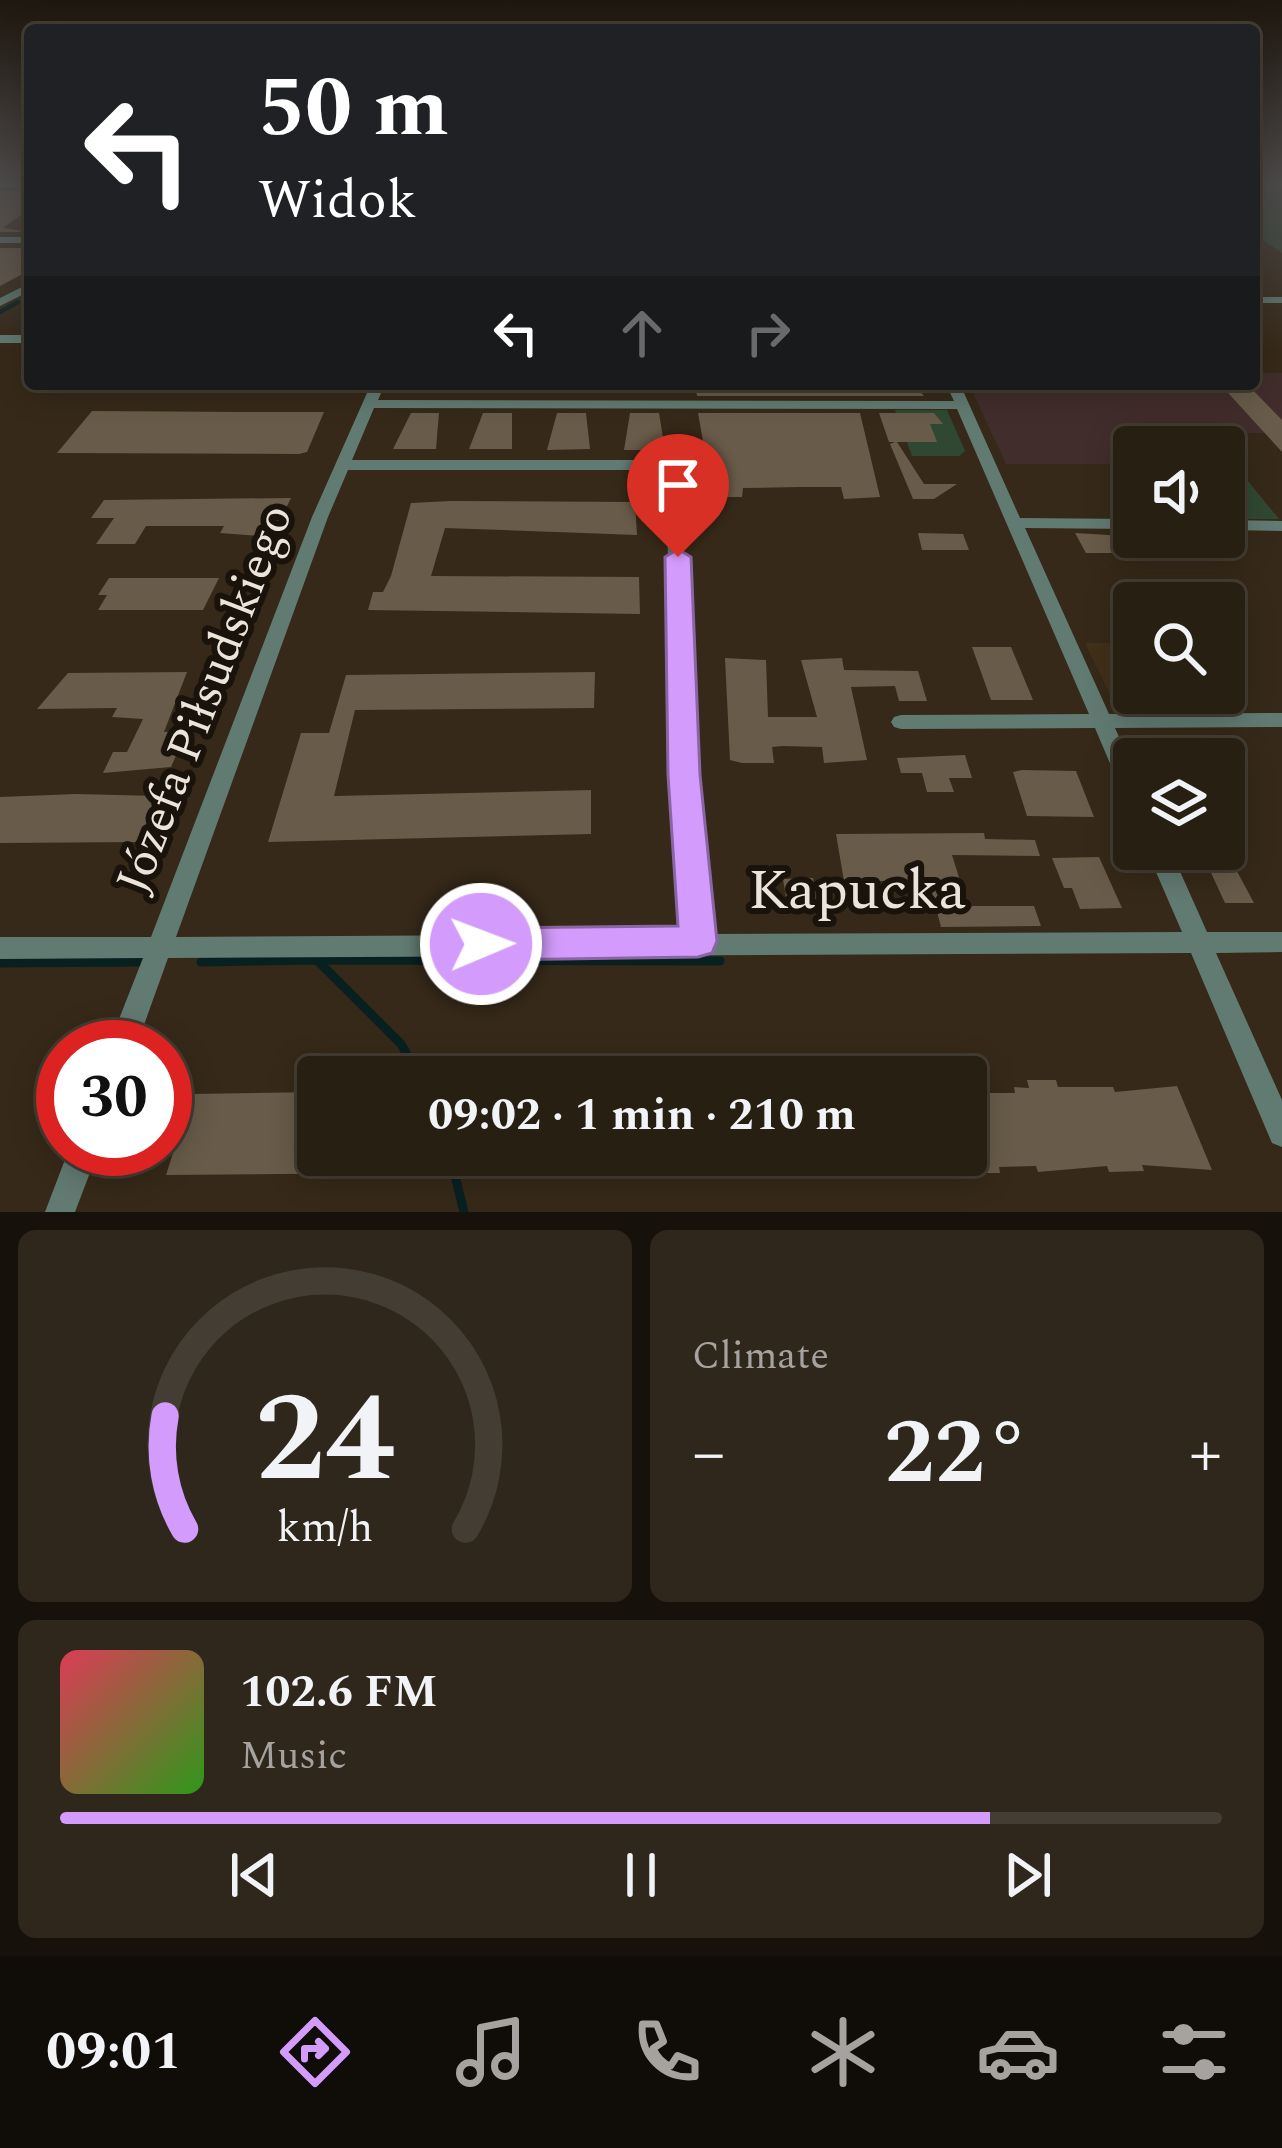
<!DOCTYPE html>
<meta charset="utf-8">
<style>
:root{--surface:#281f13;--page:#30271c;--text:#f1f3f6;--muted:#a5a2a0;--line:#443d33;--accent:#d39cfc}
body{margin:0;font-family:Spectral,serif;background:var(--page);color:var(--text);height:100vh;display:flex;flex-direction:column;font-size:45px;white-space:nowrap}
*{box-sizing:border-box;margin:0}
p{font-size:39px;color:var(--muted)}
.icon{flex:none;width:66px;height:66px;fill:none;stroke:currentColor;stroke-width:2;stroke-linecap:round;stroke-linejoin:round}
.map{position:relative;height:1212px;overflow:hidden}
.drawer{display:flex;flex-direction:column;gap:18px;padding:18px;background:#16110a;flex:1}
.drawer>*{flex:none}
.banner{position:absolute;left:24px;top:24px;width:1236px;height:366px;border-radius:12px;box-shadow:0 6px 30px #0003,0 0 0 3px var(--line);background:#202124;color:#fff;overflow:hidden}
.controls{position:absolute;left:1113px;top:426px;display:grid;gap:24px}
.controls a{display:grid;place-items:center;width:132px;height:132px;border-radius:12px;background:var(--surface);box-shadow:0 6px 30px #0003,0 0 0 3px var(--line);font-size:60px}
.speed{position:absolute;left:36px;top:1020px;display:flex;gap:24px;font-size:60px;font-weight:700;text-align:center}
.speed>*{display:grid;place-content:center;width:156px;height:156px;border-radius:50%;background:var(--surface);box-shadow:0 6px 30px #0003,0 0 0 3px var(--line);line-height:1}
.speed .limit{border:18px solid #d22;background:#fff;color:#111}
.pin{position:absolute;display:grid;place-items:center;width:102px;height:102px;color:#fff;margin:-123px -51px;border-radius:50% 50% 50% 0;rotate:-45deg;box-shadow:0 0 12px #0007}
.pin .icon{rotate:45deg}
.me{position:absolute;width:132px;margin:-66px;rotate:89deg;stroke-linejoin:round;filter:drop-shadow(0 0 9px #0008)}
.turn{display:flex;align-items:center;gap:42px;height:252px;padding:0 36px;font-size:54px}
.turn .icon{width:156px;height:156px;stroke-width:2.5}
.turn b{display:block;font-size:84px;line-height:102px}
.lanes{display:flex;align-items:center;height:114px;padding:0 36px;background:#0003;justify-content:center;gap:60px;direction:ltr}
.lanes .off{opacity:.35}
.big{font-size:90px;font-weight:700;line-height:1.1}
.drawer .tile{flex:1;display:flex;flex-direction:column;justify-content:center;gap:18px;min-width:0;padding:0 42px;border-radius:18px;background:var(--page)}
.drawer .dial{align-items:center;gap:0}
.dial svg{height:312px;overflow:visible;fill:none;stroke:var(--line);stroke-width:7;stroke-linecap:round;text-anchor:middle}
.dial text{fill:var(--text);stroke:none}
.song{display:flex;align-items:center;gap:36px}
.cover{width:144px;height:144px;border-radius:18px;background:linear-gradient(135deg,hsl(350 70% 55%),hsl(110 70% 35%))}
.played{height:12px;border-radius:6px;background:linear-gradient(90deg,var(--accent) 80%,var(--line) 80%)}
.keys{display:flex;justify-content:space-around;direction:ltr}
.heat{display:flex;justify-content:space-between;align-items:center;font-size:66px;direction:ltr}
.drawer .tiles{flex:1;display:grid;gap:18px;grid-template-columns:1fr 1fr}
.tile:last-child{grid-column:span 2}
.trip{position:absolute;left:297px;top:1056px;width:690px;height:120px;border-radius:12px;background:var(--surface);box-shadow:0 6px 30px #0003,0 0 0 3px var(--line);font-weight:700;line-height:120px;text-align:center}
.tab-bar{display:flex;height:192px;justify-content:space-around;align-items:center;background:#100c08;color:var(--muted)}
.tab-bar .icon{width:84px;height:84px}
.tab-bar .current{color:var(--accent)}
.tab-bar b{font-size:54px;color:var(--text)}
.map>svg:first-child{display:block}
.built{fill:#41301a}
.industrial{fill:#412d2c}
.green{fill:#304832}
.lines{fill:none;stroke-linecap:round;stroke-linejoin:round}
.stream-far1{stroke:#092021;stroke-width:4.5}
.stream{stroke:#092021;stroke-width:9}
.building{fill:#685b49}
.minor{fill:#627b72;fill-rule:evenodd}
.route{fill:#d39cfc;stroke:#8965a4;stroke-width:3}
.labels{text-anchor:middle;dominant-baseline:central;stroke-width:12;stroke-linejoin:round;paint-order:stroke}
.street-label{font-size:48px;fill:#ece4da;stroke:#19130c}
.near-street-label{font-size:57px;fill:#ece4da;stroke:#19130c}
</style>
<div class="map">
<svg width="1282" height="1212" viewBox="0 0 1282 1212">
<rect width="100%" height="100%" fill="#362919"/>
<path class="built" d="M1085,643H1134V693H1187L1199,715H1120Z"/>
<path class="industrial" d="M1254,373H1282V433H1218L1243,465L1224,464V447H1134V464H1006L969,384H1254Z"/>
<path class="green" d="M1254,183H1282V253L1254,234Z
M895,410H947L965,451L959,456H912Z
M1224,464H1234L1279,519H1224Z"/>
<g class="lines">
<path class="stream-far1" d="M0,312L18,302"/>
<path class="stream" d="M317,960L720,961
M201,962L317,960L401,1044L420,1077
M0,963L141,962
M450,1155L464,1212"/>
</g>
<path class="building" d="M0,191H30V208L3,228L30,232H0Z
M0,248H30V270L0,286Z
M695,384H914L924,396H697Z
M1220,384H1247L1282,420V452Z
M92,411L244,412H324L307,452L299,454L57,453Z
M411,413H439L436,449H393Z
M483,413H512V449H469Z
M557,413H586L590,449L547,450Z
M630,413H659L665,450H624Z
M698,413H860L880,497L844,499L841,487H799L743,488L742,497H713Z
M879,413H934L943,424H930L937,442H897L924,484H957L934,499H913L890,444L895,442H889Z
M291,498L272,537L220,533L224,526H146L135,544H96L114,518H91L104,500Z
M451,501L635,502L637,535L445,528L431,576L639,577L640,614L368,610L373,592H383L391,576L411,503Z
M918,533L963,534L969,550H922Z
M1075,533L1125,536L1153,553H1086Z
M109,578H219L203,610H98L107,595H98Z
M972,647H1011L1033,700H991Z
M725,658L766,660L768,717H817L801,660L842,658L844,670L918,671L927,701H899L895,686L851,687L867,760L824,763L822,747L782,746L772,747L774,763H742L730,760Z
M187,672L164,732L187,731L171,767L103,773L113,752H127L143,719L112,717L117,708L37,709L68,673Z
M595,672L594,708L355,710L334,796L591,790V834L268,842L301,733H329L346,675Z
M965,755L972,778H949L954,792H927L922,773H901L897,758Z
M1022,770L1076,771L1094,817L1027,816L1013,772Z
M76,794L158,796L138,842L0,843V797Z
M984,833L985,839L1035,840L1040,856L952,855L968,906H1034L1041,926L941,927L929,881H844L836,834Z
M1200,849H1225L1254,903H1225Z
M1099,857L1122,908L1080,909L1072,888H1064L1052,858Z
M813,878L819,907L788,909L783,879Z
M1027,1080H1056L1058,1087H1113L1115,1092L1177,1086L1212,1170L1142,1165L1144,1171L1109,1172L1107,1166L1038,1172L1036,1166L999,1167L1000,1173H934L931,1155H966V1093H1015L1014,1087L1029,1088Z
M318,1092V1155H403L400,1173L166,1175L192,1094Z
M488,1155H661L662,1170L486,1172Z"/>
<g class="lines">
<path class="minor" d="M0,183H30V187H0Z
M0,237H30V243H0Z
M30,283V291L0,306V298Z
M1254,297H1282V303H1254Z
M0,335H30V343H0Z
M371,384H385L378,400L954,401L946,384H960L1020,518L1134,519V529L1025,528L1109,714L1282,713V727L1115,728L1134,770V802L1126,800L1123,794L1095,728L901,729L894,727L891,722L894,717L901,715L1089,714L957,409L374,408L352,460H651L679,470L695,775L710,934L1182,932L1146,849H1170L1207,932H1282V952L1216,953L1282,1100V1147L1272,1143L1191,953L168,958L136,1047H108L143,958L0,959V937H151L312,517ZM348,470H649L666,475L673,775L685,934L176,937L328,517Z
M1224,520L1282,521V531L1224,530Z
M69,1149H99L75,1212H45Z"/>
</g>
<linearGradient id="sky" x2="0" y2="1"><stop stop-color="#1e170e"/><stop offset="0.52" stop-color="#4c4949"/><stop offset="1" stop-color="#4c4949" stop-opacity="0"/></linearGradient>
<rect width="1282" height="353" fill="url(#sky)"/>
<path class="route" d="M678,549L691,557L700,775L717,941L712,953L698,957L481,960L467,955L462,944L467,933L481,928L678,926L668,775L665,557Z"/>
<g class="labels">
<g class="street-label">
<text transform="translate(205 699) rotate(-69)">Józefa Piłsudskiego</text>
</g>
<g class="near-street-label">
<text x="857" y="891">Kapucka</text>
</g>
</g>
</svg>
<div class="controls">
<a><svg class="icon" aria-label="sound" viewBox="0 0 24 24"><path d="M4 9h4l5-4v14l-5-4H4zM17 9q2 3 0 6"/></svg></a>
<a><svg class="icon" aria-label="search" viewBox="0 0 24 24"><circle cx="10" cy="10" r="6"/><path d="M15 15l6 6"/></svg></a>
<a><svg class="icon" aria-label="layers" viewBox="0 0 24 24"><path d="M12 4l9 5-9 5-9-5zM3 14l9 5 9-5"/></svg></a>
</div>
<div class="speed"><div class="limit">30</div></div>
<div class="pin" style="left:678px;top:557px;background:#d93025"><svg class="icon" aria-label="arrive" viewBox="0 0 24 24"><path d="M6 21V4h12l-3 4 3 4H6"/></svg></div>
<svg class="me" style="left:481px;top:944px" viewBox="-20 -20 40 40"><circle r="17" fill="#d39cfc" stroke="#fff" stroke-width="3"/><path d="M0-11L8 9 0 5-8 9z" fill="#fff"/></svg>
<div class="trip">09:02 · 1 min · 210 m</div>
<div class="banner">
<div class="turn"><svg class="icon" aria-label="left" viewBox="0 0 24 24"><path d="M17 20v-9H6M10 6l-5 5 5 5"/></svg><div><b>50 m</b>Widok</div></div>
<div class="lanes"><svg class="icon" aria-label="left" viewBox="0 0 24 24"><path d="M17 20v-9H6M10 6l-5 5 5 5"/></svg><svg class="icon off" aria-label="ahead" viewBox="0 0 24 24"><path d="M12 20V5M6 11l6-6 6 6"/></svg><svg class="icon off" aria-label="right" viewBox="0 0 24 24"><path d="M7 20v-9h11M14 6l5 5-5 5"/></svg></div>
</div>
</div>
<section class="drawer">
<div class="tiles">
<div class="tile dial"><svg viewBox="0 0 100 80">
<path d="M14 69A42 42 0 1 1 86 69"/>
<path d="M14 69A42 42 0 0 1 9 40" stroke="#d39cfc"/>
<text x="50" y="56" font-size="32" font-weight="700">24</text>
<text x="50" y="72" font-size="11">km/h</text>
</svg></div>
<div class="tile"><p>Climate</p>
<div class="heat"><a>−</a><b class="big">22°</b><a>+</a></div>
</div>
<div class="tile">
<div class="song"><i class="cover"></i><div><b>102.6 FM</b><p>Music</p></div></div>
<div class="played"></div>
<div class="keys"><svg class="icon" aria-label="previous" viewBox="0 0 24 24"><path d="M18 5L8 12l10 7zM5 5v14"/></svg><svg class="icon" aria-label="pause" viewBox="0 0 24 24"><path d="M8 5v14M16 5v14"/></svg><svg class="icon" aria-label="next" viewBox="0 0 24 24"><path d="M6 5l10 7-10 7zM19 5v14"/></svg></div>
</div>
</div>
</section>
<nav class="tab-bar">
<b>09:01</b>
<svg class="icon current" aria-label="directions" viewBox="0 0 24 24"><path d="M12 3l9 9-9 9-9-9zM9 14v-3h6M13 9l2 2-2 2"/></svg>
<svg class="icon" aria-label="music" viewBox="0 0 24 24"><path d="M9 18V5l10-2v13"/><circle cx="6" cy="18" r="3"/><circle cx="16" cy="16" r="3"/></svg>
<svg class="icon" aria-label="phone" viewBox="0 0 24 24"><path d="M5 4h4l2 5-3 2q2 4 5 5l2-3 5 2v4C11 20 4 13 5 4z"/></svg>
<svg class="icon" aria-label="climate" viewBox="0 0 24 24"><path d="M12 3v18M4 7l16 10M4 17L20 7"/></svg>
<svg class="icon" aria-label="car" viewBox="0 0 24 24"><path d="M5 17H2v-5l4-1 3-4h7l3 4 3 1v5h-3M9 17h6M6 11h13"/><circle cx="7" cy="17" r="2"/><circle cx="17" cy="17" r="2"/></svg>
<svg class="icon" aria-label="filters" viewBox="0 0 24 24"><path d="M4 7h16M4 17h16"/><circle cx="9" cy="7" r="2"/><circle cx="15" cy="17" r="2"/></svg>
</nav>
